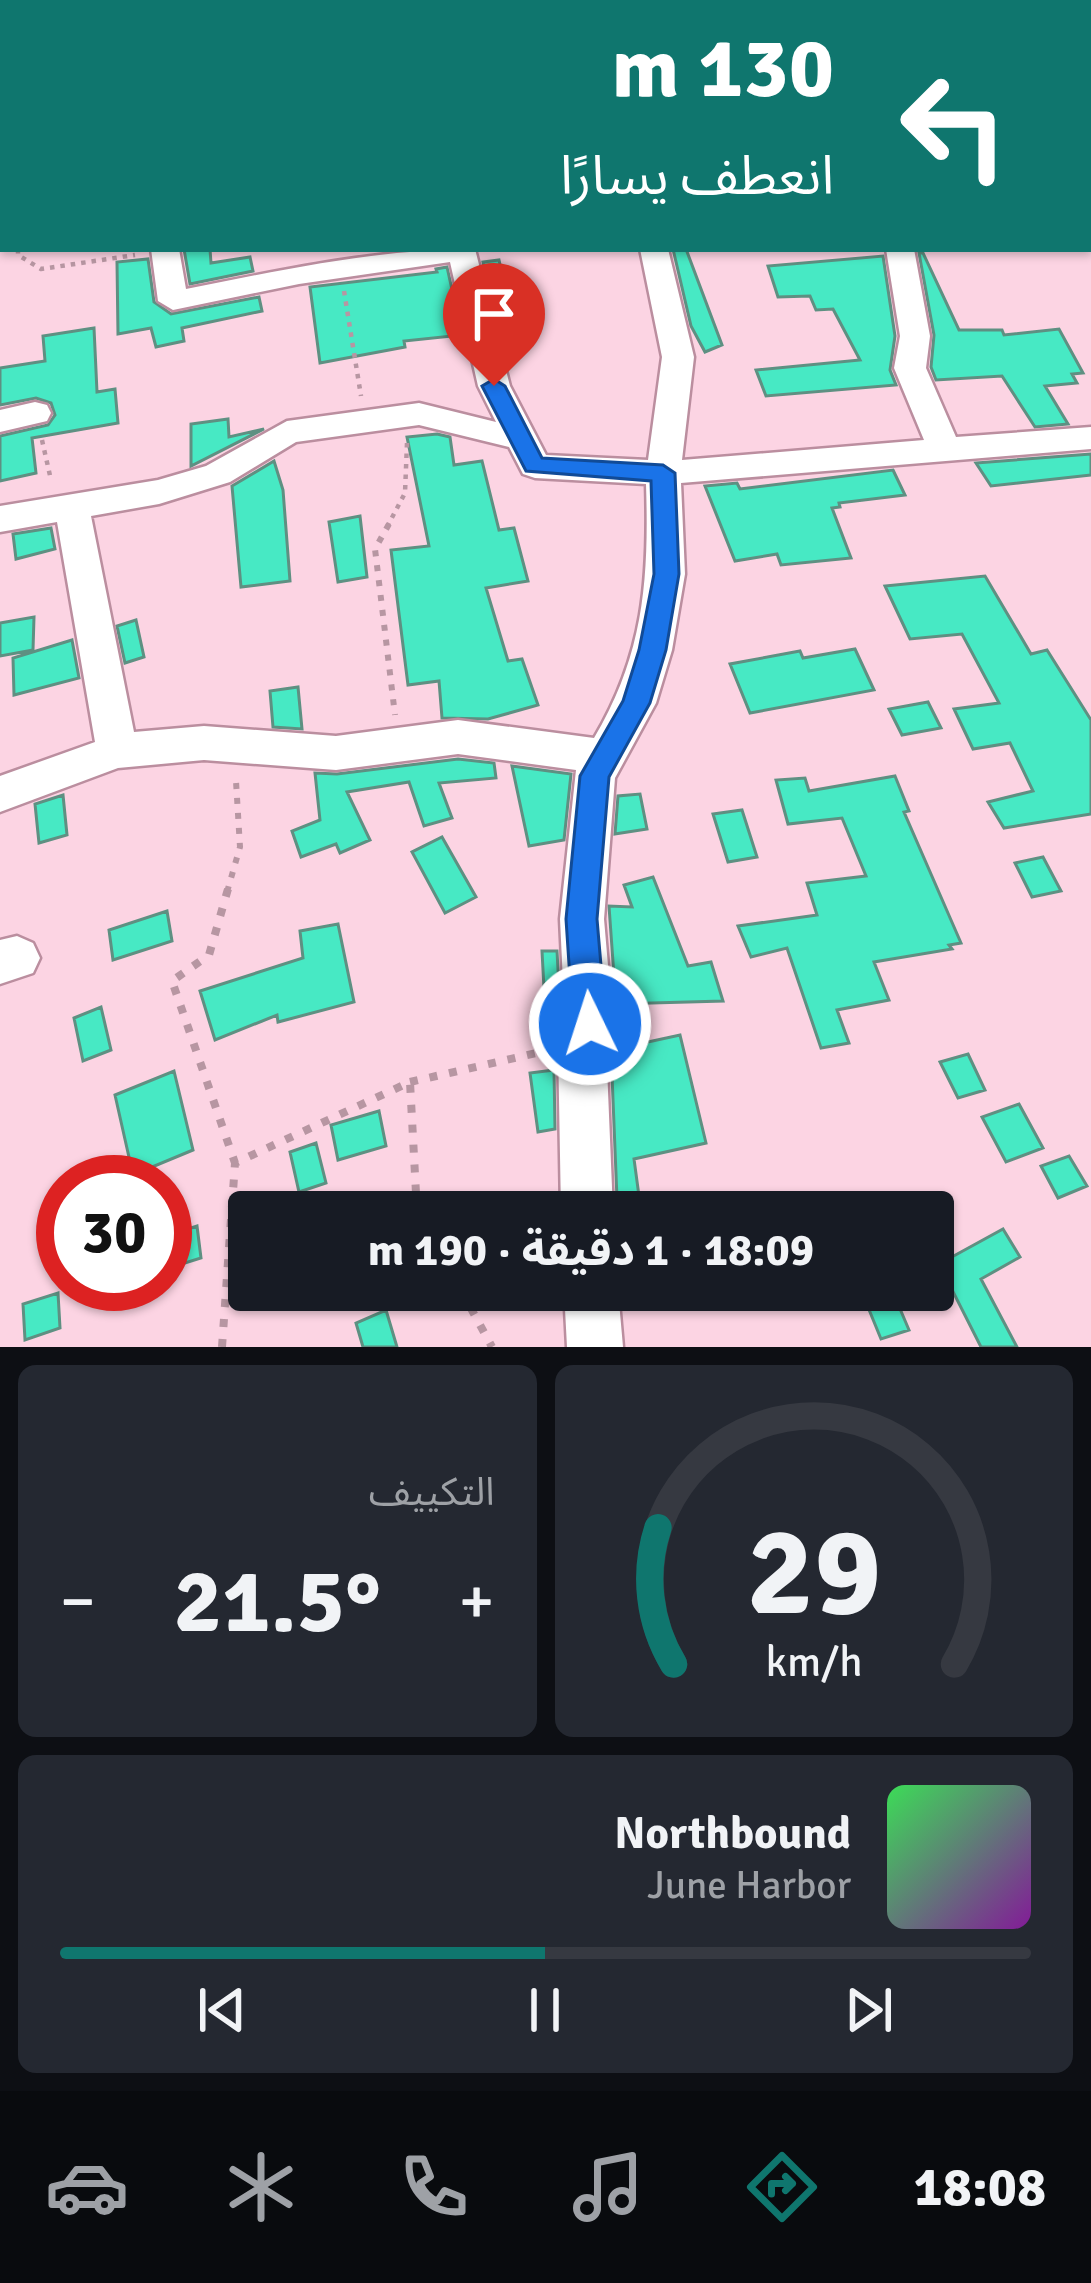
<!DOCTYPE html>
<html lang="ar">
<meta charset="utf-8">
<style>
:root{--surface:#171b24;--page:#242831;--text:#f1f3f6;--muted:#9ea1a6;--line:#363941;--accent:#0f766e}
body{margin:0;font-family:Signika,"Noto Sans Arabic",sans-serif;background:var(--page);color:var(--text);direction:rtl;height:100vh;display:flex;flex-direction:column;font-size:45px;white-space:nowrap}
*{box-sizing:border-box;margin:0}
p{font-size:39px;color:var(--muted)}
.icon{flex:none;width:66px;height:66px;fill:none;stroke:currentColor;stroke-width:2;stroke-linecap:round;stroke-linejoin:round}
.map{position:relative;height:1347px;overflow:hidden;direction:ltr}
.details{display:flex;flex-direction:column;gap:18px;padding:18px;background:#0d0f14;flex:1}
.details>*{flex:none}
.guide{position:absolute;left:0px;top:0px;width:1092px;height:252px;box-shadow:0 3px 9px #0004;direction:rtl;background:#0f766e;color:#fff;overflow:hidden}
.speed{position:absolute;left:36px;top:1155px;display:flex;gap:24px;font-size:60px;font-weight:700;text-align:center}
.speed>*{display:grid;place-content:center;width:156px;height:156px;border-radius:50%;background:var(--surface);box-shadow:0 3px 9px #0004;line-height:1}
.speed .limit{border:18px solid #d22;background:#fff;color:#111}
.pin{position:absolute;display:grid;place-items:center;width:102px;height:102px;color:#fff;margin:-123px -51px;border-radius:50% 50% 50% 0;rotate:-45deg;box-shadow:0 0 12px #0007}
.pin .icon{rotate:45deg}
.me{position:absolute;width:132px;margin:-66px;rotate:356deg;stroke-linejoin:round;filter:drop-shadow(0 0 9px #0008)}
.turn{display:flex;align-items:center;gap:42px;height:252px;padding:0 60px;font-size:54px}
.turn .icon{width:156px;height:156px;stroke-width:2.5}
.turn b{display:block;font-size:84px;line-height:102px}
.big{font-size:90px;font-weight:700;line-height:1.1}
.details .widget{flex:1;display:flex;flex-direction:column;justify-content:center;gap:18px;min-width:0;padding:0 42px;border-radius:18px;background:var(--page)}
.details .dial{align-items:center;gap:0}
.dial svg{height:312px;overflow:visible;fill:none;stroke:var(--line);stroke-width:7;stroke-linecap:round;text-anchor:middle}
.dial text{fill:var(--text);stroke:none}
.song{display:flex;align-items:center;gap:36px}
.cover{width:144px;height:144px;border-radius:18px;background:linear-gradient(135deg,hsl(130 70% 55%),hsl(290 70% 35%))}
.played{height:12px;border-radius:6px;background:linear-gradient(90deg,var(--accent) 50%,var(--line) 50%)}
.keys{display:flex;justify-content:space-around;direction:ltr}
.heat{display:flex;justify-content:space-between;align-items:center;font-size:66px;direction:ltr}
.details .tiles{flex:1;display:grid;gap:18px;grid-template-columns:1fr 1fr}
.widget:last-child{grid-column:span 2}
.trip{position:absolute;left:228px;top:1191px;width:726px;height:120px;border-radius:12px;background:var(--surface);box-shadow:0 3px 9px #0004;font-weight:700;line-height:120px;text-align:center;direction:rtl}
.dock{display:flex;height:192px;justify-content:space-around;align-items:center;background:#090b0e;color:var(--muted)}
.dock .icon{width:84px;height:84px}
.dock .on{color:var(--accent)}
.dock b{font-size:54px;color:var(--text)}
.map>svg:first-child{display:block}
.building{fill:#47e9c4;stroke:#5e9082;stroke-width:3}
.lines{fill:none;stroke-linecap:round;stroke-linejoin:round}
.street-casing{stroke:#bb8e9f;stroke-width:5}
.path-far2{stroke:#b796a2;stroke-width:4.5;stroke-dasharray:4.5 6;stroke-linecap:butt}
.path-far1{stroke:#b796a2;stroke-width:6;stroke-dasharray:6 9;stroke-linecap:butt}
.path{stroke:#b796a2;stroke-width:8;stroke-dasharray:8 12;stroke-linecap:butt}
.street{fill:#fff;fill-rule:evenodd}
.route{fill:#1a73e8;stroke:#114b97;stroke-width:3}
</style>
<div class="map">
<svg width="1091" height="1347" viewBox="0 0 1091 1347">
<rect width="100%" height="100%" fill="#fcd4e3"/>
<path class="building" d="M184,249H210L211,263L250,257L253,271L190,284Z
M673,249H686L722,345L705,352L691,326Z
M919,253H923L959,330H1002L1004,335L1059,329L1083,373L1072,374L1077,383L1045,386L1068,424L1035,427L1002,376L936,380L931,367L934,335Z
M883,256L895,336L890,370L896,385L766,396L756,370L860,360L833,309L816,310L810,296L778,297L768,266Z
M148,259L154,302L171,314L259,297L262,311L182,328L184,341L156,347L151,328L118,334L117,262Z
M499,260L509,303L499,304L512,329L500,331L483,262Z
M447,267L462,335L404,341L405,347L320,363L310,287L437,272L436,269Z
M94,328L97,392L115,389L118,423L32,438L36,473L0,481V436L48,425L55,415L51,403L36,398L0,405V368L45,361L43,336Z
M228,419L229,437L264,429L191,466V424Z
M437,434L450,437L454,465L482,461L499,530L514,528L528,581L486,588L508,661L522,659L538,705L488,719L442,718L439,681L408,685L391,550L429,546L407,437Z
M1091,454V475L991,486L976,463Z
M274,461L283,490L290,581L241,587L232,486Z
M893,470L905,495L839,503L840,507L832,508L851,558L781,565L777,554L735,561L705,486L737,483L740,489Z
M360,516L367,577L338,582L329,522Z
M51,528L55,549L16,559L13,534Z
M985,576L1031,654L1047,650L1091,720V814L1004,828L988,802L1033,791L1010,743L973,749L954,709L999,703L962,634L910,639L885,586Z
M34,617L33,650L0,656V623Z
M136,620L144,657L125,663L117,626Z
M72,640L79,678L14,695L13,658Z
M855,649L874,690L750,713L730,664L800,651L803,658Z
M298,687L302,729L273,727L270,691Z
M928,702L941,728L902,735L889,709Z
M458,759L494,763L496,778L439,783L452,818L424,826L409,782L347,792L370,840L340,853L336,844L301,857L292,831L320,820L315,773L337,774Z
M512,766L571,774L564,840L529,846Z
M895,776L909,811L904,812L961,943L949,945L952,949L874,962L889,1000L837,1010L849,1043L821,1048L787,948L751,957L738,926L817,915L807,883L866,876L842,818L788,824L776,780L805,778L809,791Z
M640,794L647,829L615,834L618,796Z
M63,795L67,835L39,843L35,804Z
M742,810L757,857L728,862L713,814Z
M442,837L476,897L445,913L412,852Z
M1043,857L1061,891L1032,897L1015,863Z
M653,877L688,966L711,962L723,1001L616,1004L609,906L632,907L624,885Z
M167,911L172,941L113,960L109,930Z
M338,924L354,1002L278,1022L277,1015L215,1040L200,991L303,958L300,931Z
M542,951H557L560,1006L545,1007Z
M101,1007L111,1050L83,1061L74,1018Z
M680,1035L706,1143L634,1159L639,1196L617,1199L611,1050Z
M968,1054L985,1090L958,1098L940,1062Z
M554,1070L555,1129L538,1132L530,1073Z
M174,1071L193,1150L133,1175L115,1095Z
M1019,1104L1043,1148L1006,1162L982,1117Z
M379,1111L386,1146L338,1160L331,1125Z
M316,1143L326,1183L299,1192L290,1152Z
M1069,1156L1087,1186L1058,1198L1041,1166Z
M197,1226L201,1258L169,1268L166,1236Z
M1003,1229L1020,1257L981,1279L1017,1347H981L939,1264Z
M861,1290H892L909,1330L881,1339Z
M58,1293L60,1328L25,1340L23,1304Z
M386,1310L397,1347H363L356,1323Z"/>
<g class="lines">
<defs>
<path id="street" d="M804,0H826L828,3H806Z
M0,172H3V188H0Z
M151,249H179L186,289C282,270 377,249 475,249L510,386L546,455L648,460L662,357L640,249H668L694,357L682,460L924,440L894,368L900,336L886,249H914L930,336L926,368L956,437L1091,427V449L681,483L685,574L672,650L656,703L615,778L604,919L613,1024L606,1043L613,1212H561L558,1043L565,1024L560,919L576,770L458,754L336,770L204,760L118,768L0,812V776L95,742L57,522L0,532V506L158,480L206,466L287,421L419,403L496,422L478,386L450,262L299,284L173,310L158,301ZM419,425L509,447L523,474L535,478L646,484C649,579 644,654 594,738L458,720L336,736L204,726L134,732L91,516L159,504L230,482L296,442Z
M35,402L47,405L51,413L47,421L0,432V410Z
M17,936L33,943L40,958L33,973L0,984V940Z
M564,1290H618L623,1347H567Z"/>
</defs>
<use href="#street" class="street-casing"/>
<path class="path-far2" d="M18,249V255L41,269L135,255
M344,291L361,396
M42,440L51,480
M387,527L405,493L407,443"/>
<path class="path-far1" d="M389,524L375,549L395,715
M227,892L240,847L236,781"/>
<path class="path" d="M228,889L209,955L172,981L235,1163
M410,1082L541,1052
M461,1290L492,1347
M222,1347L235,1163L410,1082L417,1212"/>
<use href="#street" class="street"/>
</g>
<path class="route" d="M494,379L505,386L542,458L663,465L675,473L679,574L666,650L650,703L609,777L597,919L606,1024L601,1035L590,1040L578,1035L573,1024L566,919L580,776L623,701L639,650L654,574L651,481L526,471L482,386Z"/>
</svg>
<div class="speed"><div class="limit">30</div></div>
<div class="pin" style="left:494px;top:386px;background:#d93025"><svg class="icon" aria-label="arrive" viewBox="0 0 24 24"><path d="M6 21V4h12l-3 4 3 4H6"/></svg></div>
<svg class="me" style="left:590px;top:1024px" viewBox="-20 -20 40 40"><circle r="17" fill="#1a73e8" stroke="#fff" stroke-width="3"/><path d="M0-11L8 9 0 5-8 9z" fill="#fff"/></svg>
<div class="trip">18:09 · 1 دقيقة · 190 m</div>
<div class="guide">
<div class="turn"><svg class="icon" aria-label="left" viewBox="0 0 24 24"><path d="M17 20v-9H6M10 6l-5 5 5 5"/></svg><div><b>130 m</b>انعطف يسارًا</div></div>
</div>
</div>
<section class="details">
<div class="tiles">
<div class="widget dial"><svg viewBox="0 0 100 80">
<path d="M14 69A42 42 0 1 1 86 69"/>
<path d="M14 69A42 42 0 0 1 10 34" stroke="#0f766e"/>
<text x="50" y="56" font-size="32" font-weight="700">29</text>
<text x="50" y="72" font-size="11">km/h</text>
</svg></div>
<div class="widget"><p>التكييف</p>
<div class="heat"><a>−</a><b class="big">21.5°</b><a>+</a></div>
</div>
<div class="widget">
<div class="song"><i class="cover"></i><div><b>Northbound</b><p>June Harbor</p></div></div>
<div class="played"></div>
<div class="keys"><svg class="icon" aria-label="previous" viewBox="0 0 24 24"><path d="M18 5L8 12l10 7zM5 5v14"/></svg><svg class="icon" aria-label="pause" viewBox="0 0 24 24"><path d="M8 5v14M16 5v14"/></svg><svg class="icon" aria-label="next" viewBox="0 0 24 24"><path d="M6 5l10 7-10 7zM19 5v14"/></svg></div>
</div>
</div>
</section>
<nav class="dock">
<b>18:08</b>
<svg class="icon on" aria-label="directions" viewBox="0 0 24 24"><path d="M12 3l9 9-9 9-9-9zM9 14v-3h6M13 9l2 2-2 2"/></svg>
<svg class="icon" aria-label="music" viewBox="0 0 24 24"><path d="M9 18V5l10-2v13"/><circle cx="6" cy="18" r="3"/><circle cx="16" cy="16" r="3"/></svg>
<svg class="icon" aria-label="phone" viewBox="0 0 24 24"><path d="M5 4h4l2 5-3 2q2 4 5 5l2-3 5 2v4C11 20 4 13 5 4z"/></svg>
<svg class="icon" aria-label="climate" viewBox="0 0 24 24"><path d="M12 3v18M4 7l16 10M4 17L20 7"/></svg>
<svg class="icon" aria-label="car" viewBox="0 0 24 24"><path d="M5 17H2v-5l4-1 3-4h7l3 4 3 1v5h-3M9 17h6M6 11h13"/><circle cx="7" cy="17" r="2"/><circle cx="17" cy="17" r="2"/></svg>
</nav>
